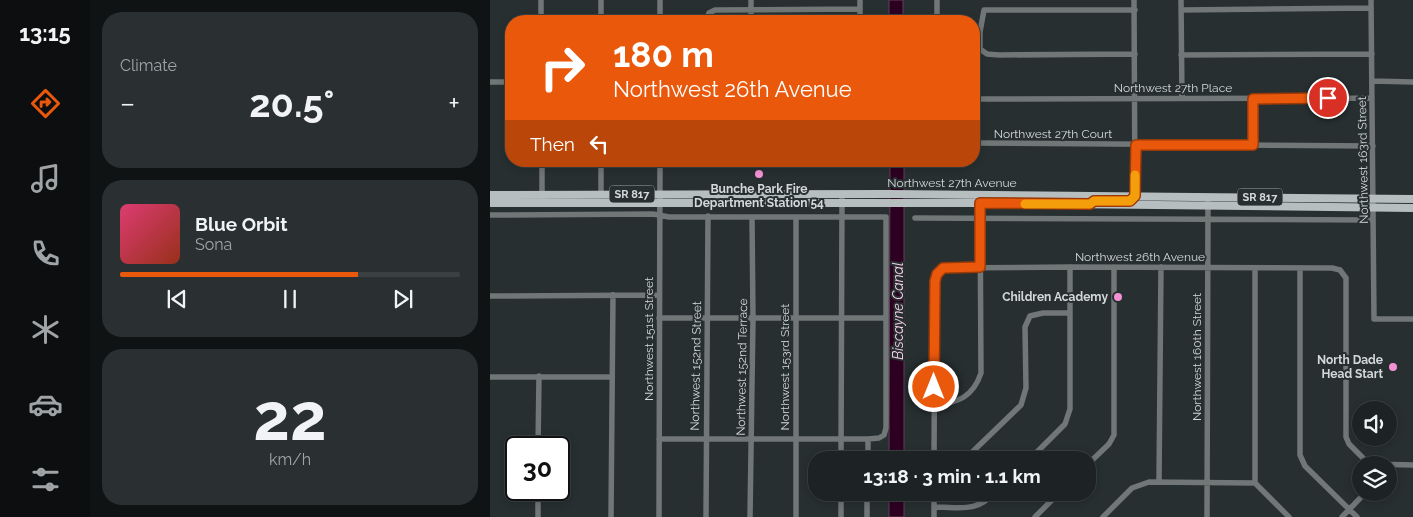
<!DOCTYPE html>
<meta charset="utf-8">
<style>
:root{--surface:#1d2325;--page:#2a2f32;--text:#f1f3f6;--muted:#a0a4a7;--line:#3b4042;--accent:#ea580c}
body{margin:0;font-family:Raleway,sans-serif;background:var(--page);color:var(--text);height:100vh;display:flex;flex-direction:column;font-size:19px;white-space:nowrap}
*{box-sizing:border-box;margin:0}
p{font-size:16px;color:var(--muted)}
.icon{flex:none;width:28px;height:28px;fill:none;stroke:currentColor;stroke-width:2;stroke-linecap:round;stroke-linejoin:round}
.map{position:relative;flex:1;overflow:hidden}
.panel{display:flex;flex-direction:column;gap:12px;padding:12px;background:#101314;width:400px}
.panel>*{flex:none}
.guide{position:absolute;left:15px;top:15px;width:475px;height:152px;border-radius:20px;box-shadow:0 2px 8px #0003,0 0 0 1px var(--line);background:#ea580c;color:#fff;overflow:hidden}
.fabs{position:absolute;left:862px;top:401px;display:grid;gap:10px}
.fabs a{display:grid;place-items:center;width:45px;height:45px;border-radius:50%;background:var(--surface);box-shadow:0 2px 8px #0003,0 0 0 1px var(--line);font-size:25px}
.speed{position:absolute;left:15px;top:436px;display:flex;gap:10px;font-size:25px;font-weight:700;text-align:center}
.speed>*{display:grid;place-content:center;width:65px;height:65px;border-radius:50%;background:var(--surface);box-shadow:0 2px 8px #0003,0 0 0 1px var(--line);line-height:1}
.speed .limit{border:2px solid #111;border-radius:8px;background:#fff;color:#111}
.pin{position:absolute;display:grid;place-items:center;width:42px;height:42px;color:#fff;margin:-21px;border:2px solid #fff;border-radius:50%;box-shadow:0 1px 5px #0007}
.me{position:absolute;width:55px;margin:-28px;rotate:0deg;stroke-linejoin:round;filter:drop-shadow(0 0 4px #0008)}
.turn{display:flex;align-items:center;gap:18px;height:105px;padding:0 25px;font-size:22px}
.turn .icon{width:65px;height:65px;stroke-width:2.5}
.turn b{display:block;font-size:35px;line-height:42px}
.then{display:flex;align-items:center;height:48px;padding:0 25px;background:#0003;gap:10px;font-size:19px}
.big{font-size:38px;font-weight:700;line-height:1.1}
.panel .widget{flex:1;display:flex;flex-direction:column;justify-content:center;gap:8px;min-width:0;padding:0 18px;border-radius:20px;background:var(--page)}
.panel .dial{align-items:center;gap:0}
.dial b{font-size:65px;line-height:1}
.song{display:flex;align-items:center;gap:15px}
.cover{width:60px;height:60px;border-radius:8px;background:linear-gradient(135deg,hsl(340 70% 55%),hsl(10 70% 35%))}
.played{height:5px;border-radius:2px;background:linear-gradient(90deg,var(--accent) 70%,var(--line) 70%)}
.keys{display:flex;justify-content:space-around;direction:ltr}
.heat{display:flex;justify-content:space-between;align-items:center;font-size:28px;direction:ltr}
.trip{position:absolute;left:318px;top:451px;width:288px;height:50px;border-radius:20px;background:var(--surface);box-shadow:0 2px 8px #0003,0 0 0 1px var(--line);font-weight:700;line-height:50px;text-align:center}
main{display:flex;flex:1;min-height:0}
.menu{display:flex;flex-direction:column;width:90px;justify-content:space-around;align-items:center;background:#0c0e0f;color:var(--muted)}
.menu .icon{width:35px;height:35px}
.menu .selected{color:var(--accent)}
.menu b{font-size:22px;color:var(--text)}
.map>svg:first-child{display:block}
.water{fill:#2d0022;stroke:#5f4159}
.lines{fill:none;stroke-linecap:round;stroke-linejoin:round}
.minor{stroke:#717677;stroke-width:5.5}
.major{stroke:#b6bec0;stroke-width:8}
.route-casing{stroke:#983908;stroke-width:12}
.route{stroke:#ea580c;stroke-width:9}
.slow{stroke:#f59e0b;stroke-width:9}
.poi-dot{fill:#f491d4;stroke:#272f31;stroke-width:2}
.labels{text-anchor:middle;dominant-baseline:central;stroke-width:4;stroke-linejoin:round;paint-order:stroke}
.shield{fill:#272f31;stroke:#9fa6a7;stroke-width:1}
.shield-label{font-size:11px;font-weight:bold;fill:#d3d9da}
.street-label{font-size:12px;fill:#d3d9da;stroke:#272f31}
.poi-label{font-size:12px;font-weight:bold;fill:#d3d9da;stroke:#272f31;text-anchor:end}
.water-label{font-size:14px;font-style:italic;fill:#fad1eb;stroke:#272f31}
</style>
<main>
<nav class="menu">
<b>13:15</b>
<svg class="icon selected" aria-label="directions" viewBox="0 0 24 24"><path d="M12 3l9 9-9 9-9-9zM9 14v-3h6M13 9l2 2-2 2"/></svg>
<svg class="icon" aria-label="music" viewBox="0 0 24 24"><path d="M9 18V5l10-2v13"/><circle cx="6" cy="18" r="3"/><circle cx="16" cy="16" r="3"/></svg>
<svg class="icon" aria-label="phone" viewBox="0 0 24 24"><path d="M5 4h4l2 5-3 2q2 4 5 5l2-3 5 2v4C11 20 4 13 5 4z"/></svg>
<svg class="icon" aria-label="climate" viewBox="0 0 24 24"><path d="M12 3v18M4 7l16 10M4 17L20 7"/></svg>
<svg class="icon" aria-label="car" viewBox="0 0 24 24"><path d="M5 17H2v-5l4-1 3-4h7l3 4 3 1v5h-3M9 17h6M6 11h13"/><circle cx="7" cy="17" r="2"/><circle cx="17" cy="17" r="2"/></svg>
<svg class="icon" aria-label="filters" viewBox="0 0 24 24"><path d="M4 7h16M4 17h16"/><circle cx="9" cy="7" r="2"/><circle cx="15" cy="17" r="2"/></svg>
</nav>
<section class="panel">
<div class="widget"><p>Climate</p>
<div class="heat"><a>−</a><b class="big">20.5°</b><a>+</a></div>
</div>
<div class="widget">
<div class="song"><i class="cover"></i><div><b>Blue Orbit</b><p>Sona</p></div></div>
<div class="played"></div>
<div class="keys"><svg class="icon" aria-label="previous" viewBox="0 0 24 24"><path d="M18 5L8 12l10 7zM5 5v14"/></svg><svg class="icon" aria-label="pause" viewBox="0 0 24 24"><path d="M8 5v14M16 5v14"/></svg><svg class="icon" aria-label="next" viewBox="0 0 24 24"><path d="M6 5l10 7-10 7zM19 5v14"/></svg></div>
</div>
<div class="widget dial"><b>22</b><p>km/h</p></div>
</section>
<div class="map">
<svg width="923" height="517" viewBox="0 0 923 517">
<rect width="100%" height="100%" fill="#272f31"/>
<path class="water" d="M399,0H413V21H399Z
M400,161H414V460H399Z
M399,493H414V517H399Z"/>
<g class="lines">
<path class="minor" d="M51,0V21
M111,0V21
M170,0V21
M261,0V21
M447,0V21
M644,0L645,196
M691,0L692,98
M881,0L884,319H923
M645,10H494L490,32V49L497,54L509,55L645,54
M691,10L881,8
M216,21L219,13L225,10L370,9
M370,21V0
M691,55L882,54
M882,81L923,82
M0,82H21
M484,99L882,98
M763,99V145
M484,143L883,146
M52,161V203
M111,161V194
M0,215L163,214L179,217H396V428L394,435L389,438L378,439H169
M425,218L883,220
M810,268V455L815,466L867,517
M0,296L169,295
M169,318H395
M0,377H122
M444,405C468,403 483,397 491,373L490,199
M48,448L49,376
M351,460L352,199
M378,460V439
M444,460L445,281L447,274L453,268L580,267L842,268L850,270L856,278V437L859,444L880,465
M474,460L531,405L536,388L535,327L540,316L553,313H580
M539,460L575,424L580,409V267
M880,464L923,465
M596,466L619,444L624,435V267
M669,481L671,267
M765,483V268
M444,507C472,507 485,513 506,492
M48,517V490
M121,517L123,295
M169,517L170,161
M216,517L218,216
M260,517L263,318L262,217
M306,517V217
M351,517V492
M377,517V492
M444,517V492
M545,517L570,492
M613,517L642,488L659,482L765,483L799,517
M717,517L718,202
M852,517L876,492"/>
<path class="major" d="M0,195L399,194L923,199
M0,203H490L923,208"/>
</g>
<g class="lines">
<defs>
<path id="route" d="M444,387L445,281L447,274L453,268L490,267V203L600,204L604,201H640L645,196L646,145H763V99L838,98"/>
</defs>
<use href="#route" class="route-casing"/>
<use href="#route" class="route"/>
<path class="slow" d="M535,204H600L604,201H640L645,196V175"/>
</g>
<g class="poi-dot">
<circle cx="269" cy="174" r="5"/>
<circle cx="628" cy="297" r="5"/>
<circle cx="903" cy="367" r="5"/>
</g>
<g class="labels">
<g class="shield">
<rect x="119.5" y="185.5" width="45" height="17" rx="4"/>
<rect x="747.5" y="188.5" width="45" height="17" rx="4"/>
</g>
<g class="shield-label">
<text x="142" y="194">SR 817</text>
<text x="770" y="197">SR 817</text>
</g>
<g class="street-label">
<text x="683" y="88">Northwest 27th Place</text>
<text x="563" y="134">Northwest 27th Court</text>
<text transform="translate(873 160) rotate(-91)">Northwest 163rd Street</text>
<text x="462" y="183">Northwest 27th Avenue</text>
<text x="650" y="257">Northwest 26th Avenue</text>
<text transform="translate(159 339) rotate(-90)">Northwest 151st Street</text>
<text transform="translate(707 357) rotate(-90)">Northwest 160th Street</text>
<text transform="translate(206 366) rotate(-89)">Northwest 152nd Street</text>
<text transform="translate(252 367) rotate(-89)">Northwest 152nd Terrace</text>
<text transform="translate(295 367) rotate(-90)">Northwest 153rd Street</text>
</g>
<g class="poi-label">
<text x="269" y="189" text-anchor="middle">Bunche Park Fire<tspan x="269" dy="14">Department Station 54</tspan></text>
<text x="618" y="297">Children Academy</text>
<text x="893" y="360">North Dade<tspan x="893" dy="14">Head Start</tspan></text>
</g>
<g class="water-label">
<text transform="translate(408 311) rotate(-90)">Biscayne Canal</text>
</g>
</g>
</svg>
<div class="fabs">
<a><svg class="icon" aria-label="sound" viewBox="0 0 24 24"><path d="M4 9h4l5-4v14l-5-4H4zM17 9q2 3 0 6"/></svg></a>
<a><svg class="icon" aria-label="layers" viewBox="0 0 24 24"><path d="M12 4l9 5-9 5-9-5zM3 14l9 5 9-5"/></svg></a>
</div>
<div class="speed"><div class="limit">30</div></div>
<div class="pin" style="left:838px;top:98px;background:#d93025"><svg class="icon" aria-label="arrive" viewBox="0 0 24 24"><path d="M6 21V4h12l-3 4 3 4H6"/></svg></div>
<svg class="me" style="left:444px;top:387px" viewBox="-20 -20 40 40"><circle r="17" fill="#ea580c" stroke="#fff" stroke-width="3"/><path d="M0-11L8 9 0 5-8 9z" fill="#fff"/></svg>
<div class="trip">13:18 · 3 min · 1.1 km</div>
<div class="guide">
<div class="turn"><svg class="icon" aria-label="right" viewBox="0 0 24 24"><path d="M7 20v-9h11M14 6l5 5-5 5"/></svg><div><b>180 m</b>Northwest 26th Avenue</div></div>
<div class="then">Then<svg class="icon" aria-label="left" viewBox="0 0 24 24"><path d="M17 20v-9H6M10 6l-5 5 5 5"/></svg></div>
</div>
</div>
</main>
